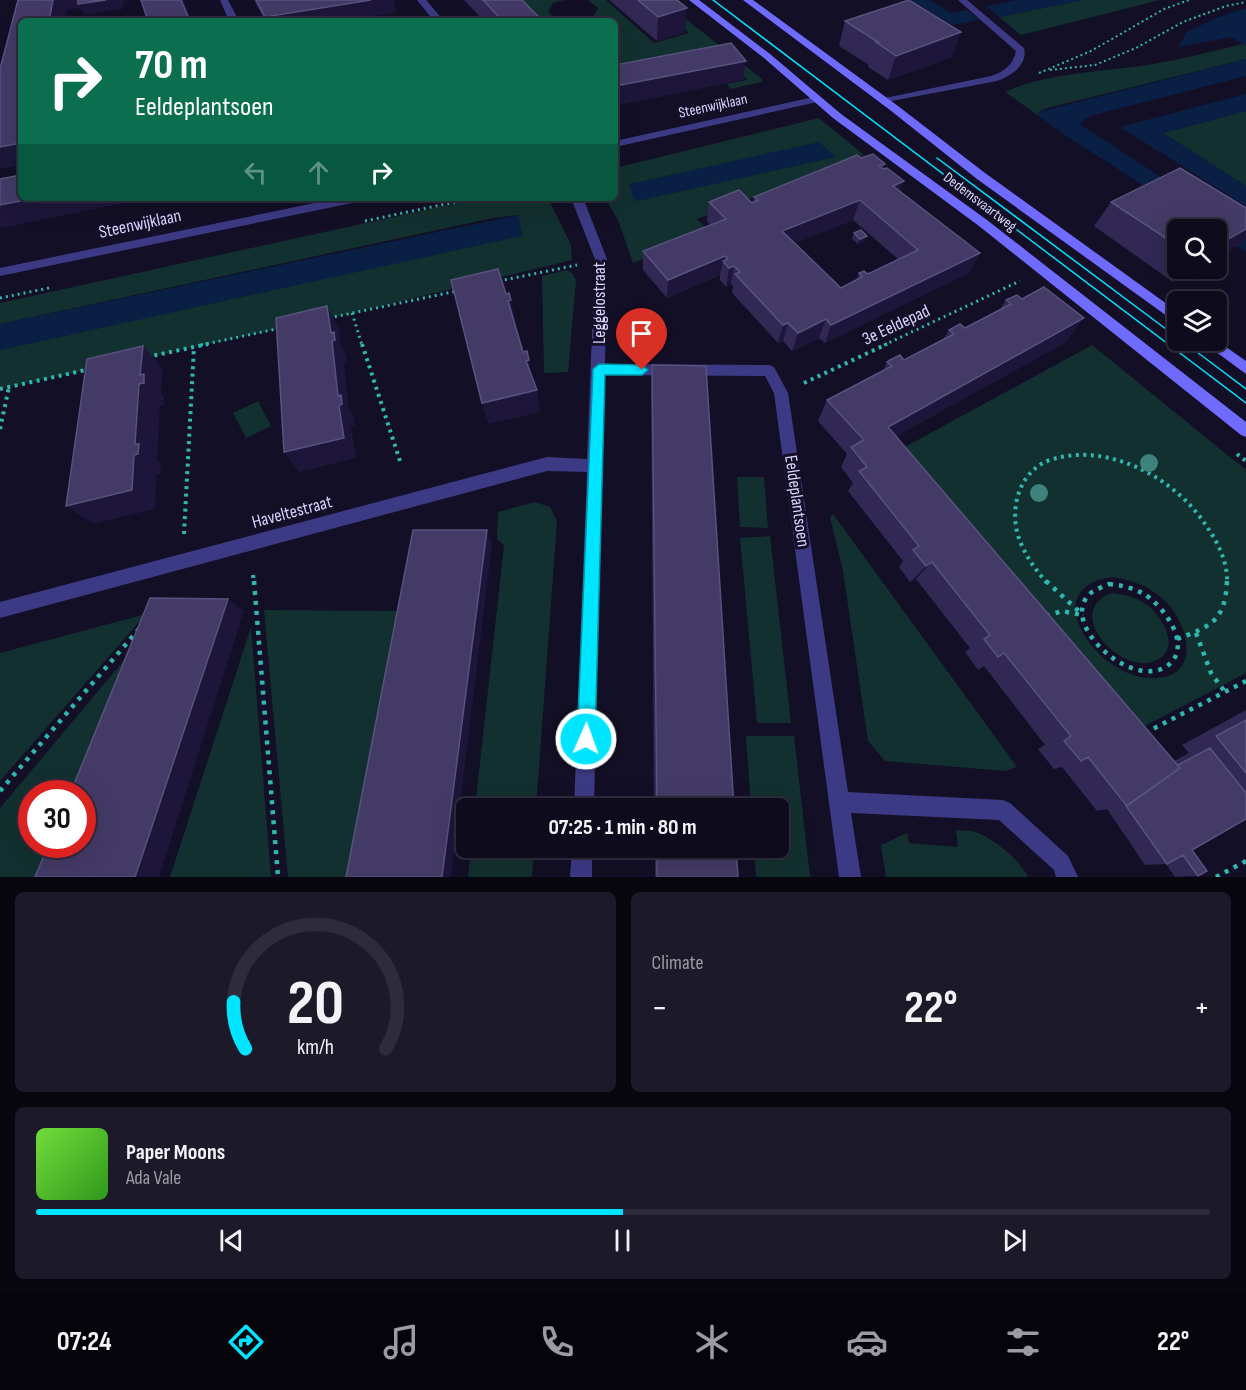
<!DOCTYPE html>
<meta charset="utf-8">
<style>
:root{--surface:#0e0b1c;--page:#1c1929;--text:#f1f3f6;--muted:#9b9ba3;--line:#2e2b3b;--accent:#00e5ff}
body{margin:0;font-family:"Sofia Sans Condensed",sans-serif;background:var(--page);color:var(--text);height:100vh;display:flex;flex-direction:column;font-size:22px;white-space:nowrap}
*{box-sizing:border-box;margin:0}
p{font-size:20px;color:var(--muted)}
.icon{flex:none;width:33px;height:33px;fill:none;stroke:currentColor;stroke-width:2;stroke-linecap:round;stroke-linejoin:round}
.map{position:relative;height:877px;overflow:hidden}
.side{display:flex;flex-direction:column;gap:15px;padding:15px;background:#08060f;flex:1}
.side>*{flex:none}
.guide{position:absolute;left:18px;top:18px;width:600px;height:183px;border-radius:9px;box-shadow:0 6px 24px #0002,0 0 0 2px var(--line);background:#0b6e4f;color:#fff;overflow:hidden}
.fabs{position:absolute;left:1167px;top:219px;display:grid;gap:12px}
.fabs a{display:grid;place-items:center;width:60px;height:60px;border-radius:9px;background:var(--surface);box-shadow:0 6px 24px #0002,0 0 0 2px var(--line);font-size:30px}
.speed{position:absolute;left:18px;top:780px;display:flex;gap:12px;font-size:30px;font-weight:700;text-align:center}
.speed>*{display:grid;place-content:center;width:78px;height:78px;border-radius:50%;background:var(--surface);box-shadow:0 6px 24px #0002,0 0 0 2px var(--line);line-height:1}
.speed .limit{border:9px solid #d22;background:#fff;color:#111}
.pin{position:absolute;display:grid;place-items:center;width:51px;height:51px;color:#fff;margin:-62px -26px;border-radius:50% 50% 50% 0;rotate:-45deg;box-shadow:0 0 6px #0007}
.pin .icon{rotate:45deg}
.me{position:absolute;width:66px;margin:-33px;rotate:2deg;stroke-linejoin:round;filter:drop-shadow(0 0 4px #0008)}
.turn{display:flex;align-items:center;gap:21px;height:126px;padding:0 18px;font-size:27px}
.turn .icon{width:78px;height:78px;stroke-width:2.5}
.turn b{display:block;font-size:42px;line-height:51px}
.lanes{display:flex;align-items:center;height:57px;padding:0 18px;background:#0003;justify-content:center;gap:30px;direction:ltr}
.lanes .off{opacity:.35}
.big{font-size:45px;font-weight:700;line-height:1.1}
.side .tile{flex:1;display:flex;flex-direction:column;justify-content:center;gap:9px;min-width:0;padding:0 21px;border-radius:9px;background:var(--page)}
.side .dial{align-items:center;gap:0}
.dial svg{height:156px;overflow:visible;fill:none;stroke:var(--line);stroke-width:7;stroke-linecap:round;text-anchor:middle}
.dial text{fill:var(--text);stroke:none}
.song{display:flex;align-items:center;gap:18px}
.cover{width:72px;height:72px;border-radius:9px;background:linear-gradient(135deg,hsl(100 70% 55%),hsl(110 70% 35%))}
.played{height:6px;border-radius:3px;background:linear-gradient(90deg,var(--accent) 50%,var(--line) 50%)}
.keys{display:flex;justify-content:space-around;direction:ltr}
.heat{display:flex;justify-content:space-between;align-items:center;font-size:33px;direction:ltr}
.side .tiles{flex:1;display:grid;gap:15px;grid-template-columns:1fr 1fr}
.tile:last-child{grid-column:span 2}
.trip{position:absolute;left:456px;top:798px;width:333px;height:60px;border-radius:9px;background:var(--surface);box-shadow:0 6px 24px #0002,0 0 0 2px var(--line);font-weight:700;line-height:60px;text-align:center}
.dock{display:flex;height:96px;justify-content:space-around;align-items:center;background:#06040b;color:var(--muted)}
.dock .icon{width:42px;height:42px}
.dock .active{color:var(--accent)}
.dock b{font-size:27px;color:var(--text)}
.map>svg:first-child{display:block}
.green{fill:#12302f;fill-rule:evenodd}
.water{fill:#0a1f44}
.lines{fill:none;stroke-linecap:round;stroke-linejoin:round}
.path-far3{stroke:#2fb8b0;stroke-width:2;stroke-dasharray:2 3;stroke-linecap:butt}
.path-far2{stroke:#2fb8b0;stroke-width:3;stroke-dasharray:2 4;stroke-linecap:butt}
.path-far1{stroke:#2fb8b0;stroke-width:4;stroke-dasharray:3 4.5;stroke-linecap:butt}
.path{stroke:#2fb8b0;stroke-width:4.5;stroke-dasharray:4 6;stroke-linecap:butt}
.lane{fill:#3d3a85;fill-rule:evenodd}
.street{fill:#3d3a85;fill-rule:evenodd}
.secondary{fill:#6f6bff;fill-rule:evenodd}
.tram{stroke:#00e5ff;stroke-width:1.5}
.tree{fill:#3d827b}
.wall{fill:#312854;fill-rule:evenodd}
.shaded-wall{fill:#1d163a}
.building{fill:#433a66;stroke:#5a527e;stroke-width:1.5;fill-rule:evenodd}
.route{fill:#00e5ff;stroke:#0095a6;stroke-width:1.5}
.labels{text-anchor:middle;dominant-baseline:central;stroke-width:6;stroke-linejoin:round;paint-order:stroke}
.far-street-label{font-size:15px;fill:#d9d4ff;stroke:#130f26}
.street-label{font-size:18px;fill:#d9d4ff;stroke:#130f26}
</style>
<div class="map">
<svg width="1246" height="877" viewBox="0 0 1246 877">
<rect width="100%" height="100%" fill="#130f26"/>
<path class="green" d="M506,0H564L553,3L548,12L559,21H525Z
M588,0H606L654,43L689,33L676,21L686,19L762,79V82L730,89L727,84L747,80L730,60L615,82V21H581L593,18L598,8Z
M1083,0H1160L1021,35L999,17Z
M1243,44L1246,46V59L1047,108L1038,112L1040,117L1005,92C1048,72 1106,72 1153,64C1183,59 1213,51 1243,44Z
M1246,111V186L1163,133Z
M819,118L864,155L697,219L712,234L633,263L618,220L605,198H615V168Z
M480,198H548L571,245L572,260L352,313L0,389V350L522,235L518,215L493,218L0,324V303Z
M567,270L573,274L576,280L568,372L544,373L542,276Z
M1092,345L1246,470V673L1137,730L903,448ZM1113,577C1132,580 1148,586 1163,599C1190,623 1203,680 1151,678C1095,677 1035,586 1113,577Z
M258,401L271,426L246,438L233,413Z
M737,477H764L768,528L740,527Z
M535,502L550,507L557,521L536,808H475L504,545L497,539L498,512Z
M833,514L1017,767L1005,771L885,761L868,741L843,571L830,517Z
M770,536L791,723H757L740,538Z
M1112,593C1125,595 1137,597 1147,605C1163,617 1182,650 1155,661C1119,676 1062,610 1112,593Z
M264,610L398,611L349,877H288Z
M146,614L0,781V653Z
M152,627L82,794H32V844L66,845L53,877H0V808Z
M251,627L271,877H170Z
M746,736H794L810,877H756L754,848H778V808H751Z
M956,830C962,831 970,830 976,832C994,839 1020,860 1028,877H886L881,845L907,833L909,843L958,847Z
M471,848H534L532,877H468Z"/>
<path class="water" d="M911,0H930L951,13L967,10L980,20L953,25Z
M1017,0H1083L999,17L986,6Z
M1246,8V46L1231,37L1178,47L1187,32L1216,18Z
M1246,59V76L1090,116L1082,121L1081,125L1246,232V252L1217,233L1216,230L1211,229L1065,135L1040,117L1038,112Z
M1246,94V111L1163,133L1246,186V206L1123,129V126Z
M819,142L836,157L638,201L633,198L629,184Z
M518,215L522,236L0,350V324Z"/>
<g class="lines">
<path class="path-far3" d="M1050,70L1095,65L1136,48L1183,22L1226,6L1246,2
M1039,73L1091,51L1164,9L1189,0"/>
<path class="path-far2" d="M365,221L474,198
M499,281L577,265
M0,298L49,288
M352,313L362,345
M1216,316L1226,322
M329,318L457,291
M201,345L281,328
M884,345L1020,281"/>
<path class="path-far1" d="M362,344L400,461
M147,357L208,344
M804,383L887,344
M0,389L90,369
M0,429L9,387
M1237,454L1246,461
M184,534L194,347
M253,575L254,583
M1047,583C1036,570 1026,557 1020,541C1008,512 1018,471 1050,460C1106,441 1174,477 1205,524C1217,541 1228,561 1227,583"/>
<path class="path" d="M254,581L278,877
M1046,581L1083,615
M1109,584C1121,585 1133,588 1144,594C1164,606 1194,647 1167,666C1130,691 1055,620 1092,592C1097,589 1104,586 1109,584Z
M1046,616L1062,611L1082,615
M1196,633L1211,673L1225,692
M1177,639C1212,626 1225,621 1227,581
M1145,733L1246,681
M0,791L139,629
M1216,877L1246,861"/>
<path class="lane" d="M958,0H967L1024,48C1028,65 1011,76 997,81L881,103L880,101L885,98L991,76C1004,72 1013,65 1016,51Z"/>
<path class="street" d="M220,0H228L239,21H229Z
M417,0H426L444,21H434Z
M818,96L823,99L822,101L615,147V141Z
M339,198H363L357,202L0,276V268Z
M571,198H583L607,259L605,364L769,365L774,367L788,393L848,792L1003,800L1010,803L1068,856L1078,877H1056L1054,870L999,820L851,813L861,877H839L774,393L765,376L604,375L594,808H574L587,472L547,471L0,618V602L547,457L587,459L595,259Z
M572,848H592V877H570Z"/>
<path class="secondary" d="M689,0H699L770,54L841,114L987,220L1246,422V437L1241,435L979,226L833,118L764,58Z
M743,0H753L898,106L985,173L1178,312V324L977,179L890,110Z
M1200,340H1216L1246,361V374Z"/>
<path class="tram" d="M713,0L1246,403
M937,158L1178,338
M1181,340L1246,389"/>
</g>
<g class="tree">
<circle cx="1149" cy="463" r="9"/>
<circle cx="1039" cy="493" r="9"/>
</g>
<path class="wall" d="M254,0H393L396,12L341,21H265Z
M464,0H522L543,21H484Z
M609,0H677L685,32L657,41Z
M845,21L952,57L888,80L868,67L869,65L839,46Z
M861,158L885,164L883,169L904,181L900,191L980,253L970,272L825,343L819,338L792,351L783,341L778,343L732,293L733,286L731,284L726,287L720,280V275L667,298L643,270V251L710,225L707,221L709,202L752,203L754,197ZM853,220L899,260L868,274L859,273L856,281L841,288L795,243Z
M1111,202L1246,208V238L1241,244L1216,257V230H1178V268H1197L1173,282L1094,226Z
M854,233L865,241L858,244L852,239Z
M1006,300L1066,342L896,436L1174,761L1189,753L1182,745L1246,710V819L1192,850L1198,876L1175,877L1166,864L1145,865L1107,809L1097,811L1062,767L1054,769L1038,749L1045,745L984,666L978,670L965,652L970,648L916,579L910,582L899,567L903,561L848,491L853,483L841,467L847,454L818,421L827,400L883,371L887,362L904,360L943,340L949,330L965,328L999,311Z
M652,365L734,808H654L651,388Z
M655,848H736L738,877H655Z"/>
<path class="shaded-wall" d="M31,0H133L124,1L123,9L84,15L80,8L67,10L65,21H49Z
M181,0H184L192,21H190Z
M371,0H393L396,12L341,21H266L265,17Z
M687,8L685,32L657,41L658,17Z
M961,32L952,57L888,80L896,56Z
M746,61L743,80L615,106V86Z
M21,143V165L0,169V147Z
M904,181L896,201L893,186Z
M35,198H149L0,228V205Z
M860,200L853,220L778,250L782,231Z
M1246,229V238L1241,244L1216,257V246Z
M867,236L865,241L858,244L860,239Z
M980,253L970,272L825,343L831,325Z
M725,256L724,262L723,261L720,275L667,298L668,280Z
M734,266L731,284L726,287L729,268Z
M1185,268H1197L1173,282Z
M511,300L516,324L513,325L508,301Z
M327,306L339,329L341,345L346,355L347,363L344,364L349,409L354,417L355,426L351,427L356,458L299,472L284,452L338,396Z
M1084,318L1066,342L876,447L888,427Z
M826,319L819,338L792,351L798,333Z
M788,323L783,341L778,343L783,325Z
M143,346L163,369L161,393L164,396V405L160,406L157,461L161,464L160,474L156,475L155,509L93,524L66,506L134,455Z
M529,360L533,382L526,361Z
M537,390L540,412L488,424L482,403Z
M487,530L492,544L451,877H442Z
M932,562L916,579L910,582L926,566Z
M228,599L244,611L159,877H135Z"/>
<path class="building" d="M18,0H53L49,21H21V143L0,147V69Z
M78,0H106L78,4Z
M141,0H181L190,21H148Z
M256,0H371L265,17Z
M483,0H522L543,21H503Z
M638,0H677L687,8L658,17Z
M909,0L961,32L896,56L876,42H878L845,21Z
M731,43L746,61L615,86V65Z
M873,154L885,164L879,166L883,169L887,168L904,181L893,186L980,253L831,325L826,319L798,333L788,323L783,325L735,274L740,272L734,266L729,268L723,261L728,259L725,256L668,280L643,251L726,219L709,202L739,190L752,203L758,200L754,197L857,155L861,158ZM860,200L918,250L868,274L864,271L859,273L862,277L860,278L841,288L782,231Z
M1180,168L1246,208V229L1216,246V230H1178V246L1111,202Z
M21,175V198H35L0,205V179Z
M861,230L867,236L860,239L854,233Z
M498,269L506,294L509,293L511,300L508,301L523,352L527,351L529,360L526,361L537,390L482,403L451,280Z
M1044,287L1084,318L888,427L1180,768L1127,806L1088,757L1081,761L1064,741L1071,736L1004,653L998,657L984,639L990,635L932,562L926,566L913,550L919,546L859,471L867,467L851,447L864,440L827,400L892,366L887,362L890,360L900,355L904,360L954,334L949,330L960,324L965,328L1011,304L1006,300L1017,295L1022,299Z
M327,306L331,333L334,332L335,340L332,341L338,396L341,395L342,404L339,406L344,438L284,452L276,318Z
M143,346L140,375L144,374V383L139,384L135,444H139L138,454L134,455L132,490L66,506L87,359Z
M652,365L706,366L734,808H657Z
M413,530H487L442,877H346Z
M150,598L228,599L135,877H35L49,844H82V794H70Z
M1246,720V773L1216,736Z
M1210,748L1246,793V819L1192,850L1207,871L1198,876L1183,855L1167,864L1126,806L1180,768L1178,765Z
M657,848H736L738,877H657Z"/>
<path class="route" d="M599,364L642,365L648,370L642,375H605L595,739L592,745L586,747L580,745L577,739L593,369Z"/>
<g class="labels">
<g class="far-street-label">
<text transform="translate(713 106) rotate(-12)">Steenwijklaan</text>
<text transform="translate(980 202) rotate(37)">Dedemsvaartweg</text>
</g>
<g class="street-label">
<text transform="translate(140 224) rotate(-12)">Steenwijklaan</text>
<text transform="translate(599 303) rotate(-90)">Leggelostraat</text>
<text transform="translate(896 325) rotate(-25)">3e Eeldepad</text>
<text transform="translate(797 501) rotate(82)">Eeldeplantsoen</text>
<text transform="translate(292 512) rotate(-15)">Haveltestraat</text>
</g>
</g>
</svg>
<div class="fabs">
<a><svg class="icon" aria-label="search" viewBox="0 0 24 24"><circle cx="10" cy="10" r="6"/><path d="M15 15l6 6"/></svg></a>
<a><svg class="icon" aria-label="layers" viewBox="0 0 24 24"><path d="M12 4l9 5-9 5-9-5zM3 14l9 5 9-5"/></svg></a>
</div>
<div class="speed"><div class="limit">30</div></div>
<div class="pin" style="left:642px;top:370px;background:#d93025"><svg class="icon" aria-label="arrive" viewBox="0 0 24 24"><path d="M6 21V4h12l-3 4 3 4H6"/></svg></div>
<svg class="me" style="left:586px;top:739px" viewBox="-20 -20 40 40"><circle r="17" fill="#00e5ff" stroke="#fff" stroke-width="3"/><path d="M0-11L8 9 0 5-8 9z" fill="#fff"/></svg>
<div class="trip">07:25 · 1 min · 80 m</div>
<div class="guide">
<div class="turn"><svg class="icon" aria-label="right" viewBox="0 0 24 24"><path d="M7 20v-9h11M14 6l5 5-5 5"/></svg><div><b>70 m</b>Eeldeplantsoen</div></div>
<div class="lanes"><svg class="icon off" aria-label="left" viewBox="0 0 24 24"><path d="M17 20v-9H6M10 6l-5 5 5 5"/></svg><svg class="icon off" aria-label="ahead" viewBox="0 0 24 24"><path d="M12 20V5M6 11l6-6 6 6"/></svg><svg class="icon" aria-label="right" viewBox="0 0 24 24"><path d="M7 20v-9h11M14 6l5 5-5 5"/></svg></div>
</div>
</div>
<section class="side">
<div class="tiles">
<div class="tile dial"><svg viewBox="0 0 100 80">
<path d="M14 69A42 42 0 1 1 86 69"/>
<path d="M14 69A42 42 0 0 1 8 45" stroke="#00e5ff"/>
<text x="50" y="56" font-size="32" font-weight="700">20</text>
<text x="50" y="72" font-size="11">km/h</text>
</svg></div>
<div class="tile"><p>Climate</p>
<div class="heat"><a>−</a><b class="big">22°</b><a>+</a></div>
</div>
<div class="tile">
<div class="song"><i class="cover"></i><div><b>Paper Moons</b><p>Ada Vale</p></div></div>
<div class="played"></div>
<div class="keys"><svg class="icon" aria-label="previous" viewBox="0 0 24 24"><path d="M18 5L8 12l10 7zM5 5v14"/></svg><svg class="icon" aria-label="pause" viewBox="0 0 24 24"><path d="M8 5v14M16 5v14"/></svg><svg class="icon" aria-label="next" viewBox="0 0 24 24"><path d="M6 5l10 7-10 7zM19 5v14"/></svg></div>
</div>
</div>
</section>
<nav class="dock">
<b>07:24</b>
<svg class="icon active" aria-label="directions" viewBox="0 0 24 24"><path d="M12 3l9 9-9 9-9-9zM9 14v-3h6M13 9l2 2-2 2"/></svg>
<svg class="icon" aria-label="music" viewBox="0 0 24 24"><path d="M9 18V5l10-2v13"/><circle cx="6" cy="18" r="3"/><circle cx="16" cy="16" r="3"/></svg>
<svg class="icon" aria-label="phone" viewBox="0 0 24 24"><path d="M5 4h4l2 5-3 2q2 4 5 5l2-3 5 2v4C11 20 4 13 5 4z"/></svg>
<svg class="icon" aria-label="climate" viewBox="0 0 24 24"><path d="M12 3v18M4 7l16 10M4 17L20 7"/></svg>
<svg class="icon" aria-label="car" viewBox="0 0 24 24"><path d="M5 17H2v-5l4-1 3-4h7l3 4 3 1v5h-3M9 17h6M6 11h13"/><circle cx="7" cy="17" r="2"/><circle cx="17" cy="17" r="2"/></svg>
<svg class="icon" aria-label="filters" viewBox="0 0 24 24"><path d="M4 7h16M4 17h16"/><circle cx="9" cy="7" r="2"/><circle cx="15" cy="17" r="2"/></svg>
<b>22°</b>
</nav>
